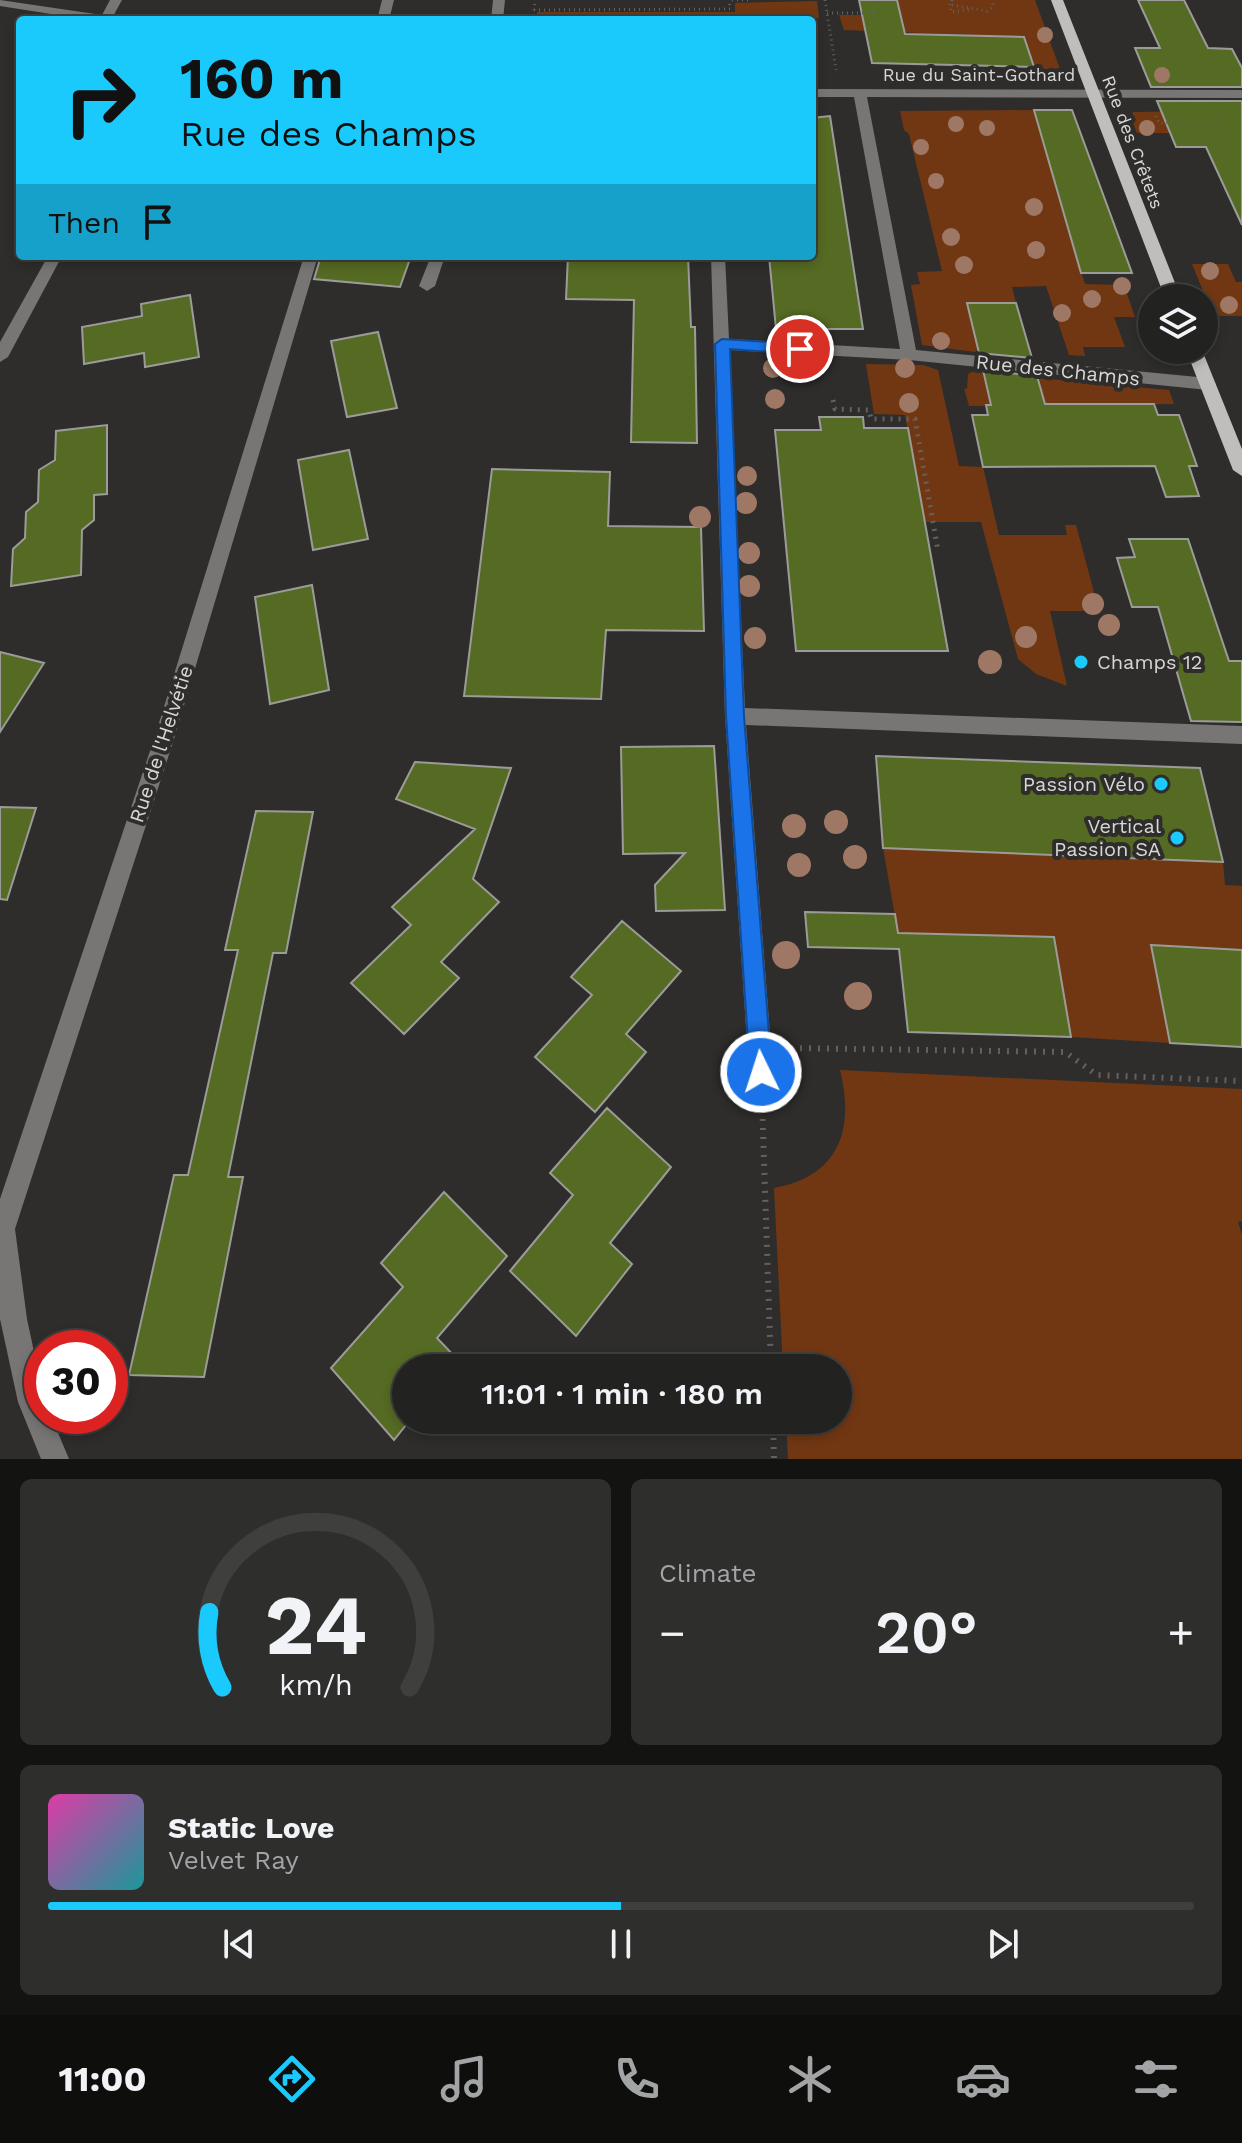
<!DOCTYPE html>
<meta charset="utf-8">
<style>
:root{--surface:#222220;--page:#2e2f2d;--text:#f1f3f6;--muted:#a2a4a5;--line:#3f3f3e;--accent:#1bcafc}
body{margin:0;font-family:"Work Sans",sans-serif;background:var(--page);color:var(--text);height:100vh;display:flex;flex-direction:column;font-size:30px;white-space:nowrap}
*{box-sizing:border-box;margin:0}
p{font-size:26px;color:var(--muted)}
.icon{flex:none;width:44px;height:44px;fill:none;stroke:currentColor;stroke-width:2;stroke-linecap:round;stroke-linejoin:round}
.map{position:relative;height:1459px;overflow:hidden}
.sheet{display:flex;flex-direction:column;gap:20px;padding:20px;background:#131312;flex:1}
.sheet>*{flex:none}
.hud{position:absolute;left:16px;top:16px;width:800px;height:244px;border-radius:8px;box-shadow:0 4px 12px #0003,0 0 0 2px var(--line);background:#1bcafc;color:#111;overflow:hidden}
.controls{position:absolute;left:1138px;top:284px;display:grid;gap:16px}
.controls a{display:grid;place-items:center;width:80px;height:80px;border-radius:50%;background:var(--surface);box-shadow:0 4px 12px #0003,0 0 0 2px var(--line);font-size:40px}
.speed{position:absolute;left:24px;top:1330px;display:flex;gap:16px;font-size:40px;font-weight:700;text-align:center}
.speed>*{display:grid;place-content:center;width:104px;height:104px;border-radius:50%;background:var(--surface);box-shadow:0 4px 12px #0003,0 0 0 2px var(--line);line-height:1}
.speed .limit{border:12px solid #d22;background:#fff;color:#111}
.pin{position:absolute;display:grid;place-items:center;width:68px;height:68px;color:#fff;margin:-34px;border:4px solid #fff;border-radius:50%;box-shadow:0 2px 8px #0007}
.me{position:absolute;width:88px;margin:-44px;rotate:356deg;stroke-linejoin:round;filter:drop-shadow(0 0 6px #0008)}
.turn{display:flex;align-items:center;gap:28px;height:168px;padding:0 32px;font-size:36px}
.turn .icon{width:104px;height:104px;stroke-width:2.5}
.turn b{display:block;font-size:56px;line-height:68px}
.then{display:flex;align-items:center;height:76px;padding:0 32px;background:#0003;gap:16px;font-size:30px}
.big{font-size:60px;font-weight:600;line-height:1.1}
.sheet .widget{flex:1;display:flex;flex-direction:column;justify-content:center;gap:12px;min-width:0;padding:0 28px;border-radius:12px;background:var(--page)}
.sheet .dial{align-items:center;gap:0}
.dial svg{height:208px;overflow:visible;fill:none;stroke:var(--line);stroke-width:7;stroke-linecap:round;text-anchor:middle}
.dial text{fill:var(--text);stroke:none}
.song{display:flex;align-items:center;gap:24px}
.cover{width:96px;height:96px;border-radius:12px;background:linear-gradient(135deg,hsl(320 70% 55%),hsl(180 70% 35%))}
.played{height:8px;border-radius:4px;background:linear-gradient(90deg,var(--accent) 50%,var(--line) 50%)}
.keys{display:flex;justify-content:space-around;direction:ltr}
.heat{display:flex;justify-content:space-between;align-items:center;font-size:44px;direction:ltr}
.sheet .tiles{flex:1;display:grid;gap:20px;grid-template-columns:1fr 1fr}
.widget:last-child{grid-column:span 2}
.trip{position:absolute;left:392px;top:1354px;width:460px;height:80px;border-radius:40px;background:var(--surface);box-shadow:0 4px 12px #0003,0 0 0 2px var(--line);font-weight:600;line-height:80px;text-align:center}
.tabs{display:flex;height:128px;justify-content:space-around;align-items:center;background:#0e0e0d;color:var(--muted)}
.tabs .icon{width:56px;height:56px}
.tabs .on{color:var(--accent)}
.tabs b{font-size:36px;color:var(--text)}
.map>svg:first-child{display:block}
.green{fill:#713713}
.building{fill:#556a23;stroke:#9b9c99;stroke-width:2}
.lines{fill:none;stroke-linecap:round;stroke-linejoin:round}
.path-far2{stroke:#62615f;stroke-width:3;stroke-dasharray:1 4;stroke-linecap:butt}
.path-far1{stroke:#62615f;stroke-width:5;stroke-dasharray:2 6;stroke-linecap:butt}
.path{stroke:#62615f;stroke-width:6;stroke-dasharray:2 7;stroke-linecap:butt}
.minor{fill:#777674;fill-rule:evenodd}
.major{fill:#c0bebc;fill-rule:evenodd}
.tree{fill:#9e7864}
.route{fill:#1a73e8;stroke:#114b97;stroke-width:2}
.poi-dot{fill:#1bcafc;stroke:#2e2d2b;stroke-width:3}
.labels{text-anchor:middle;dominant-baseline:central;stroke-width:8;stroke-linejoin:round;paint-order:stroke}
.far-street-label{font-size:18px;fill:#d7d7d5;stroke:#2e2d2b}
.street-label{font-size:20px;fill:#d7d7d5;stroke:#2e2d2b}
.poi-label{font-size:20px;fill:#d7d7d5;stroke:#2e2d2b;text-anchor:end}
</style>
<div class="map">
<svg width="1242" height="1459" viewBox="0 0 1242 1459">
<rect width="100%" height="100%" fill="#2e2d2b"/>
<path class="green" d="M897,0H1035L1060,69H1035L1024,37L844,30L839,15H880L898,5Z
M817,1L819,18L537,20V12H735V3Z
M1034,110L1053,171L1106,220H1065L1085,284L1124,285L1135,317H1114L1125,347H1083L1085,356L1069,355L1046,286L1012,287L1016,303H967L978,349L975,352L922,345L911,285L920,284L917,272L942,271L909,134L904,130L900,111Z
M1203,111L1167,124L1170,133H1137L1131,118L1133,112Z
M1192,264H1228L1236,282H1242V316H1213Z
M866,364L923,365L938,370L959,466L983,467L999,535H1067L1065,525H1076L1099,611H1050L1067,686L1036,674L1018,659L981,522H924L905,415L874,414Z
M972,372L1169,390L1174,404L969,406L964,388L967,389L968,374Z
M883,848L1223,862L1225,885L1242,886V950L1151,946L1170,1043L1071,1037L1054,937L898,933Z
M840,1070L1242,1089V1221L1238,1222L1242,1235V1459H788L786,1420H838V1368H783L774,1188C839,1176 855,1130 840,1070Z"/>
<path class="building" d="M859,0H897L905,34L1024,37L1034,67L872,63Z
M1138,0H1184L1208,48L1232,49L1242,68V87H1151L1135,48H1160Z
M1157,101H1242V225L1206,147H1176Z
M1034,110H1072L1132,273H1081Z
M830,116L863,329H776L769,256H812V118Z
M321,256H411L400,287L314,279Z
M568,256H688L691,327H695L697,443L631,442L634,300L566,299Z
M190,295L199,357L145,367L144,353L84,364L82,327L142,316L141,304Z
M967,303H1016L1032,358L979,353Z
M378,332L397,408L347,417L331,341Z
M983,370L1037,376L1045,404H1154L1158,415H1179L1197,466H1189L1199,496L1166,497L1155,466L983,467L972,415H988L986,405H991Z
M819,417H863L864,428H908L948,651H796L775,430H821Z
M107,425V494L94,495V520L82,530L81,575L11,586L13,549L25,538L26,512L38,502L39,470L55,460L56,431Z
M349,450L368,539L313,550L298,460Z
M492,469L610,472L608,526L701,527L704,631L606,630L601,699L464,696Z
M1129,539H1188L1229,661H1242V722L1191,721L1158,607H1132L1117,558L1135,557Z
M312,585L329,690L270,704L255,597Z
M0,652L44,663L0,732Z
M714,746L725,910L656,911L655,885L685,853L623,854L621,747Z
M876,756L1200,768L1223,862L883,848Z
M415,762L511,768L473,879L499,902L441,962L459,978L404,1034L351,983L411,925L392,907L475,829L396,799Z
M0,807L36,808L7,900L0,899Z
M256,811L313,812L286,953H273L228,1177H243L204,1377L129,1375L174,1175H188L238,950H225Z
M805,912L895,914L898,933L1054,937L1071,1037L908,1032L899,949L808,947Z
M622,921L681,971L626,1034L646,1052L595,1112L535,1057L592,995L571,977Z
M1151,945L1242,950V1047L1170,1043Z
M607,1108L671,1167L610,1243L632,1264L576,1336L510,1271L573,1195L550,1173Z
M444,1192L507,1256L437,1338L459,1361L454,1368H406V1420H410L394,1440L331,1368L403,1287L381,1263Z"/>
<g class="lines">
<path class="path-far2" d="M732,0H750
M825,0L836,70
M952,0V5L987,11L993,7V0
M950,4L951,12L973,9
M534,10L730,9L729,0
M827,13H875L874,5
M533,20L535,0
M1156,116L1159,123L1217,122"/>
<path class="path-far1" d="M833,400L835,409L869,410L871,419H915L938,551"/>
<path class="path" d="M791,1048L1065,1052L1097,1075L1242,1081
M762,1101L771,1368
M773,1420L774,1459"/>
<path class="minor" d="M0,0L102,15L110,0H122L111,20H89L0,6Z
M382,0H394L389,20H377Z
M493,0H505L503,20H491Z
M812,89L1242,90V98L867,97L916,350L1208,378L1216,384L1208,390L909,360L729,350L745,708L1242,726V744L746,725L773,1072L769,1080L761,1084L753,1080L749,1072L725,716L711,256H725L729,339L900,349L854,97H812Z
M48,256H62L8,357L0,362V342Z
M304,256H318L174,739L15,1229L27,1319L42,1389V1416H51L69,1459H41L18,1402L0,1319V1199L154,739Z
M431,256H445L435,286L427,291L419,286Z"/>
<path class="major" d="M1051,0H1063L1181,298H1165Z
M1186,350H1202L1242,449V476L1233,470Z"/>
</g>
<g class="tree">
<circle cx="1045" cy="35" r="8"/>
<circle cx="1162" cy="75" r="8"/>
<circle cx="956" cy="124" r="8"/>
<circle cx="987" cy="128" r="8"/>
<circle cx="1147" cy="128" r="8"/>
<circle cx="921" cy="147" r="8"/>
<circle cx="936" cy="181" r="8"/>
<circle cx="1034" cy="207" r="9"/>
<circle cx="951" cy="237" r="9"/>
<circle cx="1036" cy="250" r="9"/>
<circle cx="964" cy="265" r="9"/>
<circle cx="1210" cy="271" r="9"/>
<circle cx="1122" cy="286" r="9"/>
<circle cx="1092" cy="299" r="9"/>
<circle cx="1229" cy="305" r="9"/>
<circle cx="1062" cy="313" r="9"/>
<circle cx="941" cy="341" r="9"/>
<circle cx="773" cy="368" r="10"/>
<circle cx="905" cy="368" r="10"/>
<circle cx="775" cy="399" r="10"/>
<circle cx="909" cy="403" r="10"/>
<circle cx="747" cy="476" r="10"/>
<circle cx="746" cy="503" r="11"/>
<circle cx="700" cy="517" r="11"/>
<circle cx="749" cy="553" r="11"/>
<circle cx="749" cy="586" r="11"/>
<circle cx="1093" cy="604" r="11"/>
<circle cx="1109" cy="625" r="11"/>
<circle cx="1026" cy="637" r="11"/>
<circle cx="755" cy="638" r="11"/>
<circle cx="990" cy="662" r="12"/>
<circle cx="836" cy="822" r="12"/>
<circle cx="794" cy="826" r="12"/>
<circle cx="855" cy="857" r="12"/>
<circle cx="799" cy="865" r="12"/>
<circle cx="786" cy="955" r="14"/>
<circle cx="858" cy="996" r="14"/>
</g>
<path class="route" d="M722,339L800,344L807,349L800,354L730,349L744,716L772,1072L769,1079L761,1083L754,1079L750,1072L726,716L715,344Z"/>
<g class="poi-dot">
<circle cx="1081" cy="662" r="8"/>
<circle cx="1161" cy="784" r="8"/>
<circle cx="1177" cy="838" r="8"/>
</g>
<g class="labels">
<g class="far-street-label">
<text x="979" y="74">Rue du Saint-Gothard</text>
<text transform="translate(1133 142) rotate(69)">Rue des Crêtets</text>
</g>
<g class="street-label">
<text transform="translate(1058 370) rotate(6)">Rue des Champs</text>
<text transform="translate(161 744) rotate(-72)">Rue de l'Helvétie</text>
</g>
<g class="poi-label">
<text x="1097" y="662" text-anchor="start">Champs 12</text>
<text x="1145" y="784">Passion Vélo</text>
<text x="1161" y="826">Vertical<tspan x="1161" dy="23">Passion SA</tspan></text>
</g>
</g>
</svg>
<div class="controls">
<a><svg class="icon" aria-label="layers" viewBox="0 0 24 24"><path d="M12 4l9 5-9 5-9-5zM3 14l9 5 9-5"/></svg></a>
</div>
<div class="speed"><div class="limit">30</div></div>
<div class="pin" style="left:800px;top:349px;background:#d93025"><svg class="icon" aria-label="arrive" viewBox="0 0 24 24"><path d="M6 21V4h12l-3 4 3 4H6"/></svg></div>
<svg class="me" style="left:761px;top:1072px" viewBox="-20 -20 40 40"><circle r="17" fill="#1a73e8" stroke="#fff" stroke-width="3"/><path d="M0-11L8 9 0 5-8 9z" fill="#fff"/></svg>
<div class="trip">11:01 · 1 min · 180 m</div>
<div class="hud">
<div class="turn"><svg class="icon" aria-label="right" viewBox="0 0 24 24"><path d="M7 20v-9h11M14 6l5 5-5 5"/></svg><div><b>160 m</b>Rue des Champs</div></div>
<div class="then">Then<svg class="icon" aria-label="arrive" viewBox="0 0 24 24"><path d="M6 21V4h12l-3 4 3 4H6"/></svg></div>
</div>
</div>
<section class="sheet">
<div class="tiles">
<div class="widget dial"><svg viewBox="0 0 100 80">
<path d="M14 69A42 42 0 1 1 86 69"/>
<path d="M14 69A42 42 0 0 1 9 40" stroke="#1bcafc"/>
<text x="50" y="56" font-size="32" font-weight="700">24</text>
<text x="50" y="72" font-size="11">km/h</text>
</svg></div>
<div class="widget"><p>Climate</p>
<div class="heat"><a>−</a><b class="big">20°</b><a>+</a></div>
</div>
<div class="widget">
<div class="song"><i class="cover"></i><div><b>Static Love</b><p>Velvet Ray</p></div></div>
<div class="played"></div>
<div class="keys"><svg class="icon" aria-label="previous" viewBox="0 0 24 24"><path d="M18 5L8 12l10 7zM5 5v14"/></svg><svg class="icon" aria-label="pause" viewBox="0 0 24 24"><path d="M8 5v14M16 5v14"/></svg><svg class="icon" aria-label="next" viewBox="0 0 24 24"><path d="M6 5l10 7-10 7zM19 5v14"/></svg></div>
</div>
</div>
</section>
<nav class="tabs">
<b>11:00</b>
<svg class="icon on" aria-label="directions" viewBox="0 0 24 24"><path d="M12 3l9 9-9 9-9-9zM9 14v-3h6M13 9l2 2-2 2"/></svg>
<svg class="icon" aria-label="music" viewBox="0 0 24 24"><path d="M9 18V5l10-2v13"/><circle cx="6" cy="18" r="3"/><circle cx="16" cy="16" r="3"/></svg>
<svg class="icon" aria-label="phone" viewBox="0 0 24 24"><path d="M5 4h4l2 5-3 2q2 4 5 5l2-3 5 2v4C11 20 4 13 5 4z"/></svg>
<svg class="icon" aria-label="climate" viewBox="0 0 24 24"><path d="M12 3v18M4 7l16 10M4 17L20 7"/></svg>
<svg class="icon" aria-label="car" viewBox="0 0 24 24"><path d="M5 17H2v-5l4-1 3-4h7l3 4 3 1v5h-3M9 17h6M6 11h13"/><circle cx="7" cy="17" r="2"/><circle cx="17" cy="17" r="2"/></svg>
<svg class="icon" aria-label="filters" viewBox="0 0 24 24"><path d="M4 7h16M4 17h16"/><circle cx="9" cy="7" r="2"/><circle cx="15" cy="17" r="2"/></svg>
</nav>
